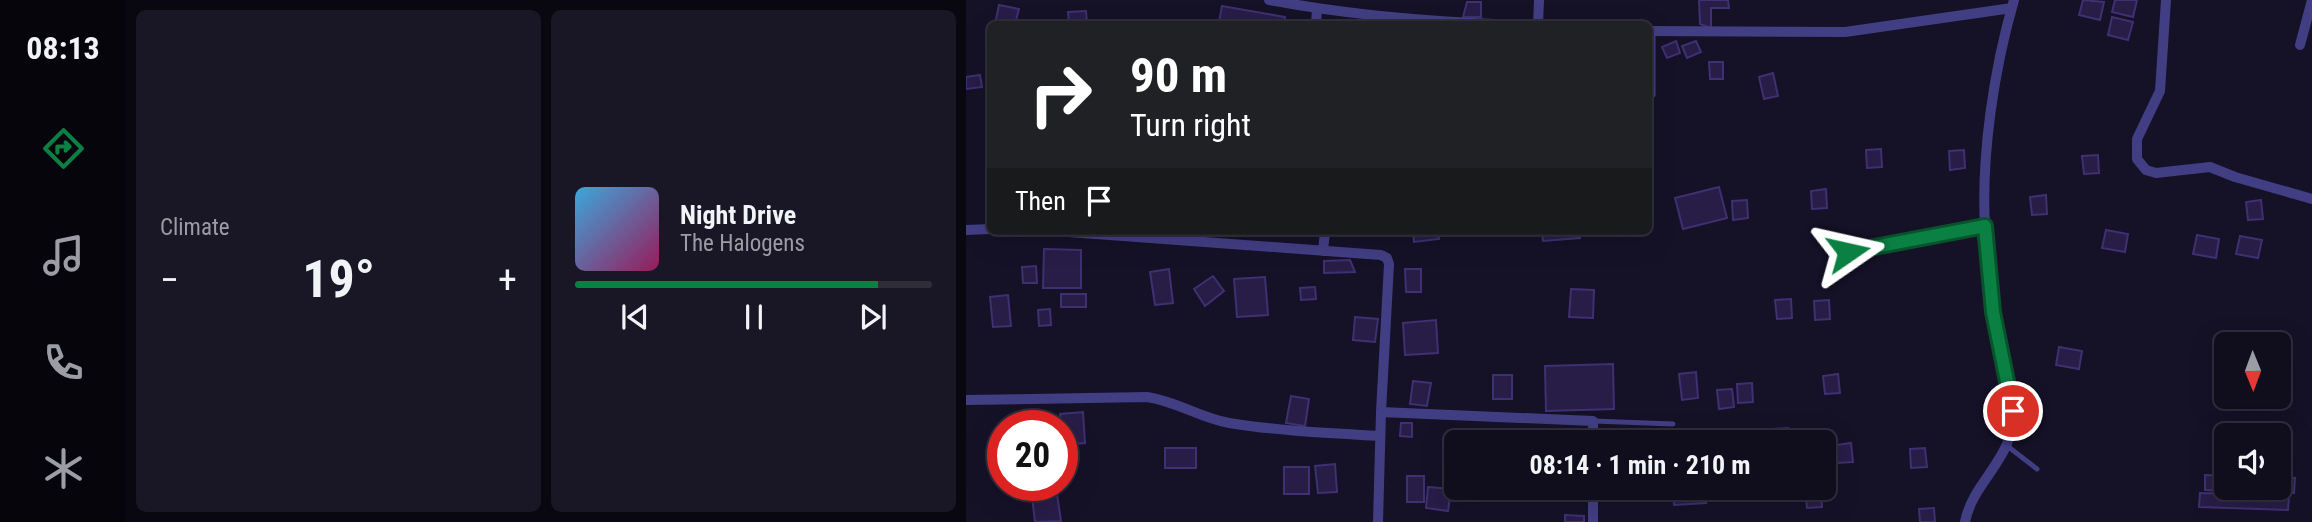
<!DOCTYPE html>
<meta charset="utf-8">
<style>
:root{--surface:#100d1d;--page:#191626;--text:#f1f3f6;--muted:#9c9ca4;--line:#302d3b;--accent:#0b8043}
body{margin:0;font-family:"Roboto Condensed",sans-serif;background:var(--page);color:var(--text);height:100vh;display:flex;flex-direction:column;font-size:26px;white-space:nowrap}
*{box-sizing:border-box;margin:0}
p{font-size:23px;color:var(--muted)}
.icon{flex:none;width:38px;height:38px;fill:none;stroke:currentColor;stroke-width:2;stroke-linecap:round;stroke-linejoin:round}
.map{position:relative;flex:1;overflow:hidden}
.side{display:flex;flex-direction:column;gap:10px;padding:10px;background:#090710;width:840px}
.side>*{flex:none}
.banner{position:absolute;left:21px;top:21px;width:665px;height:214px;border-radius:10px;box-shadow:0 7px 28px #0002,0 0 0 2px var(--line);background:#202124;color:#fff;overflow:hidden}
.needle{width:46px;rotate:179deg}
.buttons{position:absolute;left:1248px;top:332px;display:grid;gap:14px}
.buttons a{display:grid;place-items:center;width:77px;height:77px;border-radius:10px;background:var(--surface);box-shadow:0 7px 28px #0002,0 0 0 2px var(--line);font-size:35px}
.speed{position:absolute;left:21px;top:410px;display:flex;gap:14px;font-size:35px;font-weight:700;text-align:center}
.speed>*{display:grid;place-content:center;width:91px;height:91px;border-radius:50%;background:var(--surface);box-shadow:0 7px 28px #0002,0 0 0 2px var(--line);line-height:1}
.speed .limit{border:10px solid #d22;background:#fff;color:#111}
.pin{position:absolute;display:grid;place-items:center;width:60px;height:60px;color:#fff;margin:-30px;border:4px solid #fff;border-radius:50%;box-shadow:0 2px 7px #0007}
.me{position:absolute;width:77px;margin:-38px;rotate:79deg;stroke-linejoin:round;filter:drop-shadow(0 0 5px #0008)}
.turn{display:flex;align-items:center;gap:24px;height:147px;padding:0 28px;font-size:32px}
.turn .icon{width:91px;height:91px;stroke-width:2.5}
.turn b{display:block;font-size:49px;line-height:60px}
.then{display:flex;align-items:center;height:66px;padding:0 28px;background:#0003;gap:14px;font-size:26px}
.big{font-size:52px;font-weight:700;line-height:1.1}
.side .widget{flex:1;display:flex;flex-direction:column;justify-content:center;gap:10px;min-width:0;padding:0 24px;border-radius:10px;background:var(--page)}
.song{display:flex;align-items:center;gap:21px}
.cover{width:84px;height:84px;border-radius:10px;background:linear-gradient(135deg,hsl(200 70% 55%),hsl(330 70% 35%))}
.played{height:7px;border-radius:4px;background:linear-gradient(90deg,var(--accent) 85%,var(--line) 85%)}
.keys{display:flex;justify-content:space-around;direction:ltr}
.heat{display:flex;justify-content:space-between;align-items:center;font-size:38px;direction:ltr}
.side .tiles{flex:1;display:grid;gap:10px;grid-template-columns:repeat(2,1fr)}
.trip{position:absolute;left:478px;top:430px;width:392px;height:70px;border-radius:10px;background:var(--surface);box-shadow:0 7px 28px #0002,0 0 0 2px var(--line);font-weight:700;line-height:70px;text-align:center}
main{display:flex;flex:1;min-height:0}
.menu{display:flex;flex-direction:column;width:126px;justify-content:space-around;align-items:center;background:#06050c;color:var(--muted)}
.menu .icon{width:49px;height:49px}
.menu .on{color:var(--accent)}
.menu b{font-size:32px;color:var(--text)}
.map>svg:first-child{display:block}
.building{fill:#271d47;stroke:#3f3072;stroke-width:2}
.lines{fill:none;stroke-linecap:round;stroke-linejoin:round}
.lane{stroke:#423e84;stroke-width:5}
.street{stroke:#423e84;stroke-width:10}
.route-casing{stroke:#07532c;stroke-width:18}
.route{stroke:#0b8043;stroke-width:12}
</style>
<main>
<nav class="menu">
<b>08:13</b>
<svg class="icon on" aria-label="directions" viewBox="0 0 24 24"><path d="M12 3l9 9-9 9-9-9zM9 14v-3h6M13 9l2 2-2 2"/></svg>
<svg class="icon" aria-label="music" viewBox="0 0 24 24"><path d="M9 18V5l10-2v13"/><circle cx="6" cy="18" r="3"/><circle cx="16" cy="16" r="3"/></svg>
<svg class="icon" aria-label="phone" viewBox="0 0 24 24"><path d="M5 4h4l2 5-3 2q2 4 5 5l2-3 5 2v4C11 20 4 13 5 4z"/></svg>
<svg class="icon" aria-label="climate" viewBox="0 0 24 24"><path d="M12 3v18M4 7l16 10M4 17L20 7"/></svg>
</nav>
<section class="side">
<div class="tiles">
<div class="widget"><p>Climate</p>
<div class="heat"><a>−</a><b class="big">19°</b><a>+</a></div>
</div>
<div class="widget">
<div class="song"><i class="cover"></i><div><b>Night Drive</b><p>The Halogens</p></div></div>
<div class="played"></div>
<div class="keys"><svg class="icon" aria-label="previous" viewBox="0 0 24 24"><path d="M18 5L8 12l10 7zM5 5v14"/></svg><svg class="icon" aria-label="pause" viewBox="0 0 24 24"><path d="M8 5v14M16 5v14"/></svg><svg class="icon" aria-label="next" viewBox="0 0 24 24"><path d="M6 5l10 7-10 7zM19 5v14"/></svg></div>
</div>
</div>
</section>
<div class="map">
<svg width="1346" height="522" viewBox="0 0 1346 522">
<rect width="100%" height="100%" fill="#151127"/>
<path class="building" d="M733,0H762L763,8H745V28L734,24Z
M1117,0L1138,2L1134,20L1113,15Z
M1149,0H1171L1167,17L1146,12Z
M501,2H515V17H497Z
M33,5L53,9L49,24H29Z
M256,6L319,17L318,24L253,22Z
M120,11L121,24H103L102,12Z
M1146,17L1167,22L1162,40L1142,35Z
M710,41L714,53L701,58L696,47Z
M730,41L735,52L721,58L716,46Z
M743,62H757V79H744Z
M807,73L812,96L798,99L793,77Z
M14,75L16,87L0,89V77Z
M915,149L916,167L901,168L900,150Z
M998,150L999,168L984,170L983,151Z
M1132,155L1133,173L1118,174L1116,156Z
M753,187L761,218L717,229L709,198Z
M860,189L861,208L846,209L845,191Z
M1080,195L1081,214L1066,215L1064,197Z
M781,200L782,218L767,220L766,201Z
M1295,200L1297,219L1282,220L1280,202Z
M1140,230L1162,234L1159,252L1136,248Z
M447,231H471L473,239L448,242Z
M576,231H613L614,238L577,241Z
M1231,235L1253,239L1250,258L1227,254Z
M1274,236L1296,240L1292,258L1270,254Z
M78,249L115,250V288H77Z
M384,260L389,272L358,273V261Z
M70,266L71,283H57L56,267Z
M203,269L207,303L189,305L184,272Z
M439,269H455V292H440Z
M247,276L258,291L239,306L228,289Z
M299,277L302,315L271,317L268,279Z
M349,287L350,299L335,300L334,288Z
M605,289L628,290L627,318L603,317Z
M95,294H120V307H95Z
M42,295L45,326L27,327L24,297Z
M825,299L826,318L811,319L809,300Z
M863,300L864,319L849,320L848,301Z
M84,309L85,325L73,326L72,310Z
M389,317L412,319L409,342L387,340Z
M470,320L472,353L439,355L437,323Z
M1093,347L1116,351L1113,369L1090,365Z
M647,364L648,409L580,411L579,366Z
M730,372L732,398L716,400L713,374Z
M872,374L874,393L859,394L857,376Z
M527,375H546V399H527Z
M447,381L465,383L461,406L444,404Z
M786,383L787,402L772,403L771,384Z
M766,389L768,407L753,409L751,390Z
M325,396L343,399L339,426L320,423Z
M117,412L119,443L96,445L94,414Z
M435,423H446V437L434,436Z
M822,428L823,443H808L807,429Z
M792,431L793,443H778L777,432Z
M738,435L739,443H711V439Z
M885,443L887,462L871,463L870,445Z
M199,448H230V468H199Z
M959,448L961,467L945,468L944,449Z
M369,464L371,492L352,493L349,466Z
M318,467H343V494H318Z
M1239,475L1260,476V488H1312V478H1329L1328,493L1239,490Z
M441,476H458V502H441Z
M462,487L485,489L482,511L460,508Z
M707,488H735L740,503L708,505Z
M855,488L856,507L841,508L839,489Z
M1234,493L1323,495L1322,510L1233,507Z
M91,494L95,521L69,522L66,497Z
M968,508L969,522H954L953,509Z
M599,515L618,516V522H599Z"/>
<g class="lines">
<path class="lane" d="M687,95V31
M882,252L1019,226
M627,421L707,424
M1040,445L1071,469"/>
<path class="street" d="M303,0C378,14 453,21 529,24
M1200,0L1194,91L1171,139V159L1180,170L1190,173L1244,167L1269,177L1346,199
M350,24L351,9
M572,24L573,0
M682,31L879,32L1046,8
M1334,45L1346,0
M0,230L24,229
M89,231L415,255L421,258L423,264L415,412L412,522
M357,251L359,231
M0,400L181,397C210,401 234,418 263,423C313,431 364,433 414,436
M415,412L627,421V443
M627,522V488
M999,522C1005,491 1029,472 1041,444C1045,433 1046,422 1047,411C1034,350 1022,289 1019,227C1015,155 1028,69 1048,0"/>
</g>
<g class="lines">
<defs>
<path id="route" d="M882,252L1019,226L1027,312L1047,411"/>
</defs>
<use href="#route" class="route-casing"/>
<use href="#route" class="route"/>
</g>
</svg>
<div class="buttons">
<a><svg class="needle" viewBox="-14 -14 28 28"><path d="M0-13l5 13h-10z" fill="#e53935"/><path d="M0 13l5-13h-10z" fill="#9c9ca4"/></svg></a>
<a><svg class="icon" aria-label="sound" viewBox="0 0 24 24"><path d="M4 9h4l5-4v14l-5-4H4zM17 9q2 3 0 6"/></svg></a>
</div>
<div class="speed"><div class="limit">20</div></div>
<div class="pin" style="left:1047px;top:411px;background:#d93025"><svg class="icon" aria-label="arrive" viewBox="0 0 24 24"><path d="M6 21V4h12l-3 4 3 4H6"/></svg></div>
<svg class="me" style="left:882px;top:252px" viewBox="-20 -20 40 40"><path d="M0-17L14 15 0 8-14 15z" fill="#0b8043" stroke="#fff" stroke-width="4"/></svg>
<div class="trip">08:14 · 1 min · 210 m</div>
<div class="banner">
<div class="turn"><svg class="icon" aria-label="right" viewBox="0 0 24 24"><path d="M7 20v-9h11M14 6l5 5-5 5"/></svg><div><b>90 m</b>Turn right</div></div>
<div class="then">Then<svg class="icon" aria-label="arrive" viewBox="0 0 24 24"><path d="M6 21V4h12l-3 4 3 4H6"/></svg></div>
</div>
</div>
</main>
